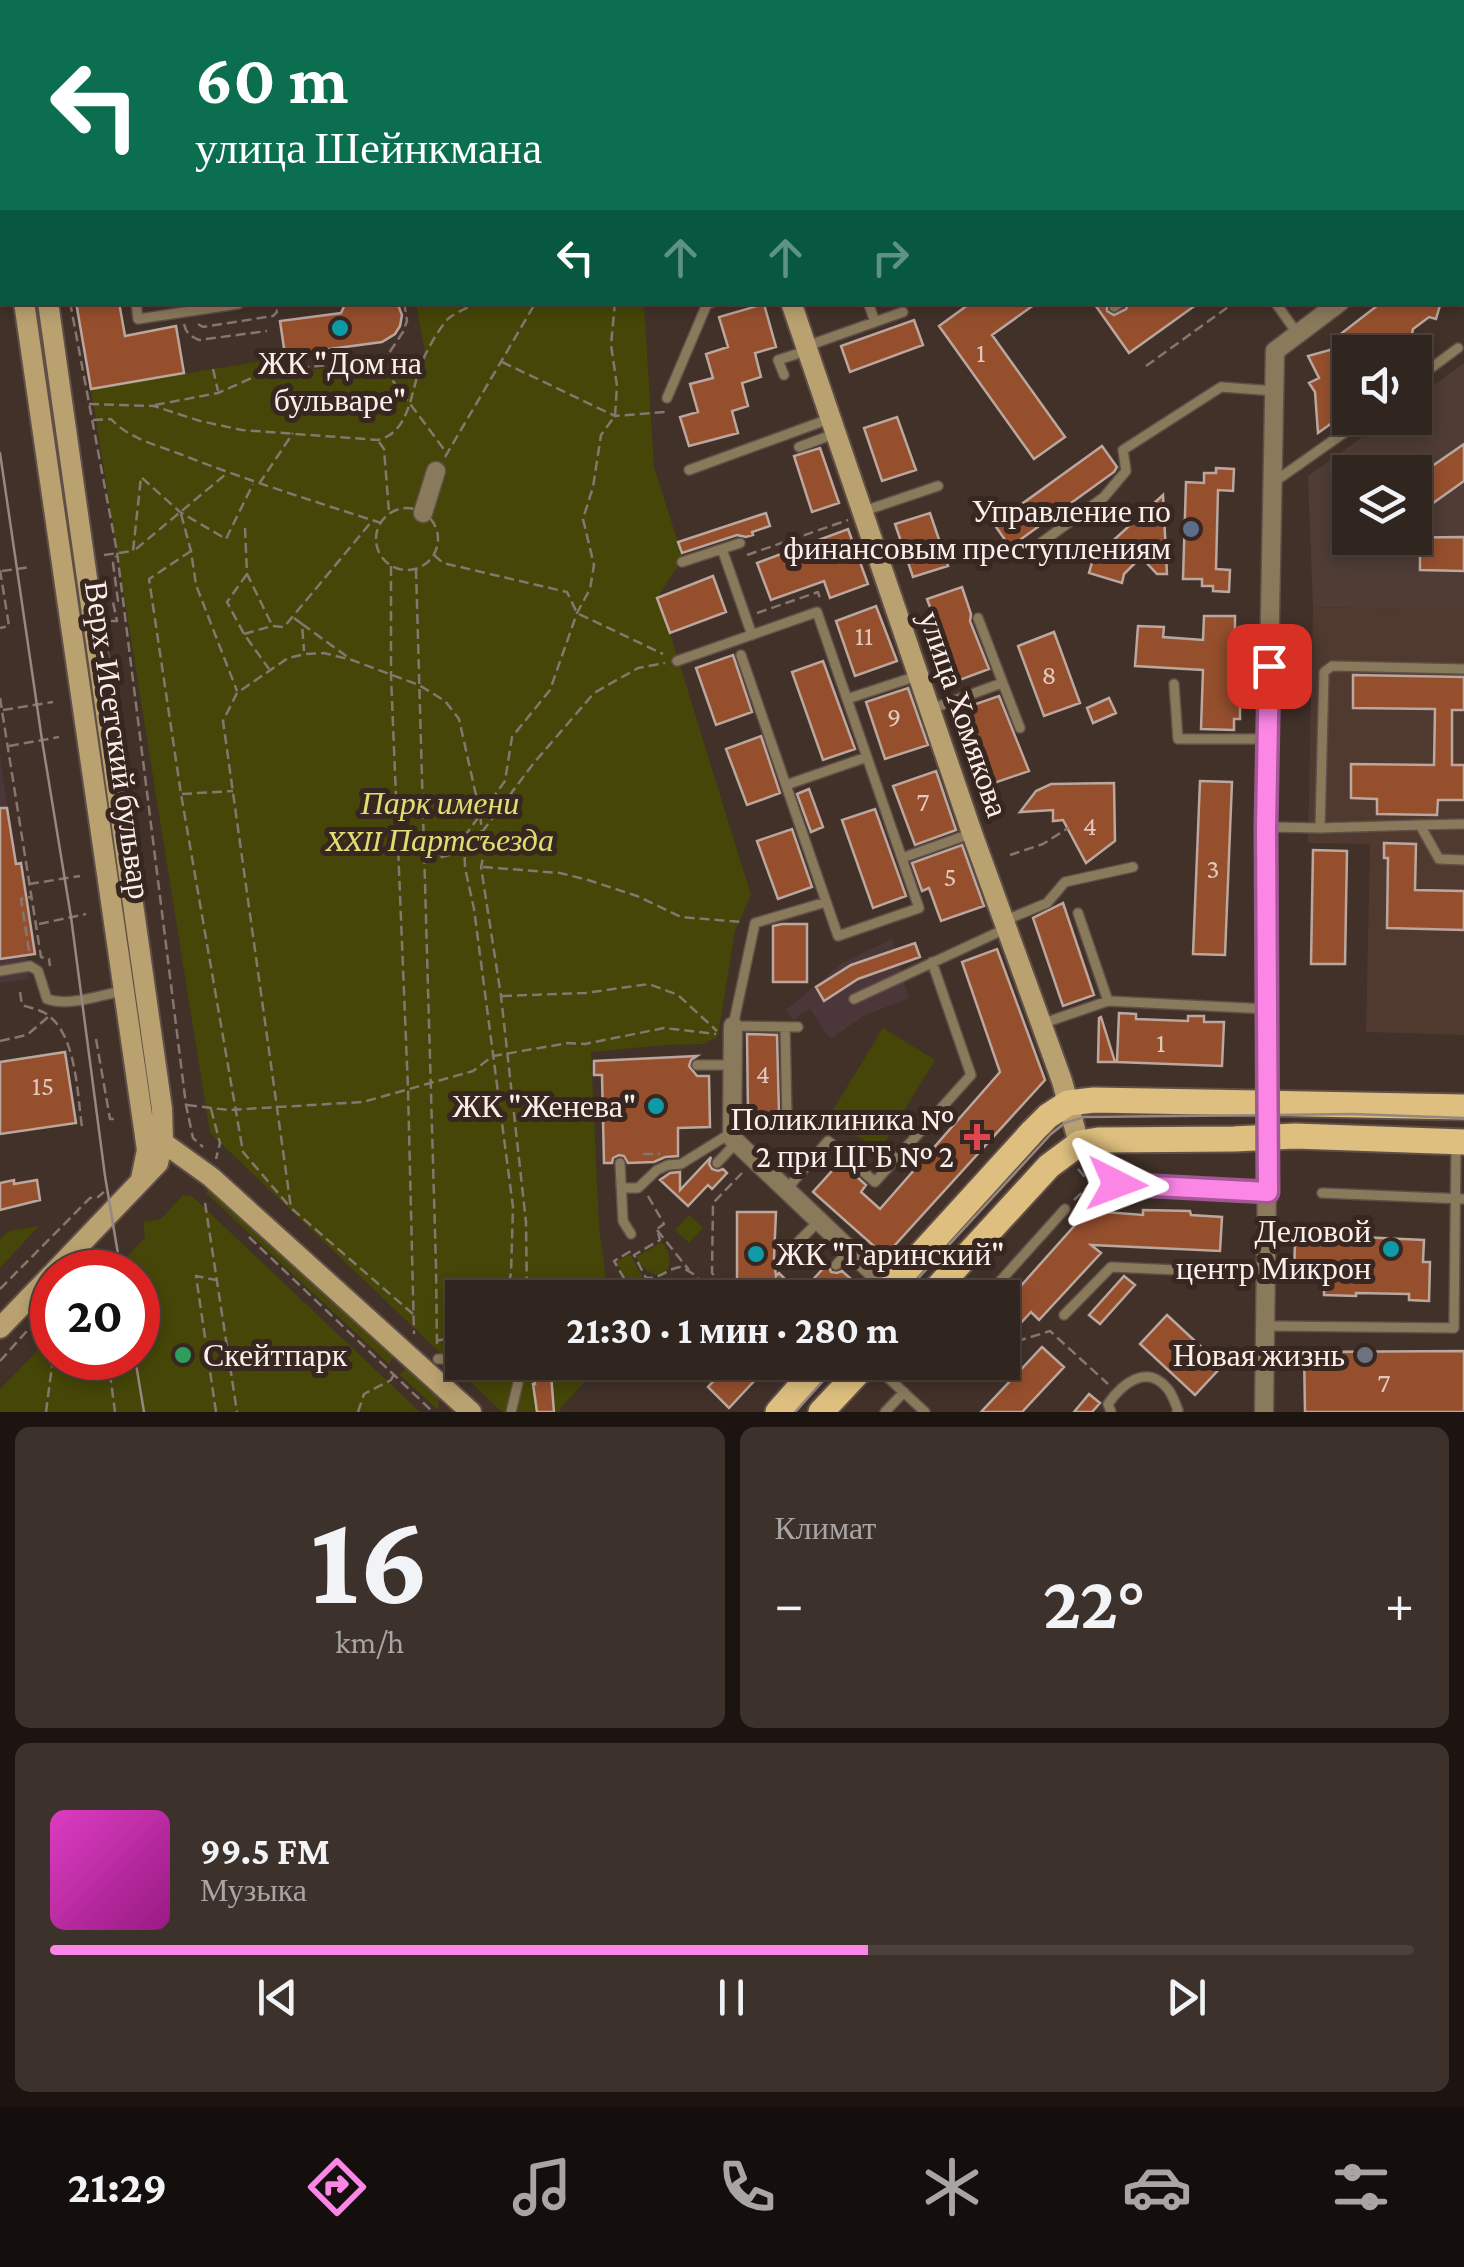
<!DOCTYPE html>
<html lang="ru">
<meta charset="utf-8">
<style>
:root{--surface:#31251f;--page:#3d312c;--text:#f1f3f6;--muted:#a8a5a4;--line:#4c423d;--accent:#fb86e5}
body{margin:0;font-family:"Crimson Pro",serif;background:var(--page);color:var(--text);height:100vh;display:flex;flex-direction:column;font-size:38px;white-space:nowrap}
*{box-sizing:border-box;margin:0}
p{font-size:32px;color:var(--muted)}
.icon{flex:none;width:55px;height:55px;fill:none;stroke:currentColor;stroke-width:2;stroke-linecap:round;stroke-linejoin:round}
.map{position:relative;height:1412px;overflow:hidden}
.drawer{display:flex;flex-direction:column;gap:15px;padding:15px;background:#1b1411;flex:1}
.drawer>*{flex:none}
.banner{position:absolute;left:0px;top:0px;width:1465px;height:305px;box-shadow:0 5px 15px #0003,0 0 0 2px var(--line);background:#0b6e4f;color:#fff;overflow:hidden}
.controls{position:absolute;left:1332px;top:335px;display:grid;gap:20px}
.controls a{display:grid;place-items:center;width:100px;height:100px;border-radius:0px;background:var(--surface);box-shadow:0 5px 15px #0003,0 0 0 2px var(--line);font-size:50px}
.speed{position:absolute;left:30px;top:1250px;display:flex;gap:20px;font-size:50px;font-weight:700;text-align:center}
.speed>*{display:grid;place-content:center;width:130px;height:130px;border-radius:50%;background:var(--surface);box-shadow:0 5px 15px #0003,0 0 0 2px var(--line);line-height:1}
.speed .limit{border:15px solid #d22;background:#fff;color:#111}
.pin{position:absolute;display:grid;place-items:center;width:85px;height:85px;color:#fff;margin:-42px;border-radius:20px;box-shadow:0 5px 15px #0006}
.me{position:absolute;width:110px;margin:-55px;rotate:93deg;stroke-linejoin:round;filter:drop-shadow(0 0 8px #0008)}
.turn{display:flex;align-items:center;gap:35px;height:210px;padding:0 30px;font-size:45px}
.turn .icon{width:130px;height:130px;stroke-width:2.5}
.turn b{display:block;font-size:70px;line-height:85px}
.lanes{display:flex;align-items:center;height:95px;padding:0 30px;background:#0003;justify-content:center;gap:50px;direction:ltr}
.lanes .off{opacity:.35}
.big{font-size:75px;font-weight:700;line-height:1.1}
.drawer .tile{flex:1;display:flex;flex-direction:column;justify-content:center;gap:15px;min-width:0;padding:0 35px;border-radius:15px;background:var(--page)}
.drawer .dial{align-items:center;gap:0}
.dial b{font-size:130px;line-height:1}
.song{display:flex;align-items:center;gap:30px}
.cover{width:120px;height:120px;border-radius:15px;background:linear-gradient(135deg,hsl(310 70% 55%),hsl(310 70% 35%))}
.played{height:10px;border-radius:5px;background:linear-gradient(90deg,var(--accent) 60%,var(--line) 60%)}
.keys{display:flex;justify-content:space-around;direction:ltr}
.heat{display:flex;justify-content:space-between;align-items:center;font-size:55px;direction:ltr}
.drawer .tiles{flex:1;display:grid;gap:15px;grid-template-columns:1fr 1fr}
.tile:last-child{grid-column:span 2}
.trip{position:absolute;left:445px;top:1280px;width:575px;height:100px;border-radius:0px;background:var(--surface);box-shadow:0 5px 15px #0003,0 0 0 2px var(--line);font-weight:700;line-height:100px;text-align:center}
.menu{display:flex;height:160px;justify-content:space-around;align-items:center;background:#140f0c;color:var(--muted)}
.menu .icon{width:70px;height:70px}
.menu .on{color:var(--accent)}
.menu b{font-size:45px;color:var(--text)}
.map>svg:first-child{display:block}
.built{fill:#503a30}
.industrial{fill:#4b3639}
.education{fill:#4e3c35;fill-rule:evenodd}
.green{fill:#454607}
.building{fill:#954f2d;stroke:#bba79e;stroke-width:2.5}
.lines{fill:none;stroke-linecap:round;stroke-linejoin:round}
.lane-casing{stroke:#5f4f48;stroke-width:12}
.street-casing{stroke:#5f4f48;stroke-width:21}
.secondary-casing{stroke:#5f4f48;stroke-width:24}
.primary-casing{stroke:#5f4f48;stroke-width:29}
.path{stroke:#857770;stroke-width:2.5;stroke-dasharray:10 5;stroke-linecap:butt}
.lane{stroke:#8a7a5c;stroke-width:9}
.street{stroke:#8a7a5c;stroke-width:18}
.secondary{stroke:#b9a170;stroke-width:20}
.primary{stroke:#debf7f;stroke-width:25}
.tram{stroke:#958781;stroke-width:2.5}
.route-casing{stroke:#a35795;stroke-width:25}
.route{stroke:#fb86e5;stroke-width:18}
.culture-dot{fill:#0f9aa8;stroke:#372720;stroke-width:4}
.service-dot{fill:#5c6f8a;stroke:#372720;stroke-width:4}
.health-dot{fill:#e0444e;stroke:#372720;stroke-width:4}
.leisure-dot{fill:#2e9e5b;stroke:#372720;stroke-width:4}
.worship-dot{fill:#6b7280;stroke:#372720;stroke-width:4}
.labels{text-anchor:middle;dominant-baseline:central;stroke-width:10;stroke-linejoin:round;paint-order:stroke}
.number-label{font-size:28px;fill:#e1c7bc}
.poi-label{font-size:32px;fill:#faefeb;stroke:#372720;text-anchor:end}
.street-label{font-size:32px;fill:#faefeb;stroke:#372720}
.park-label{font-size:32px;font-style:italic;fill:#dde070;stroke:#372720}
</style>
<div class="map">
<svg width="1464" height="1412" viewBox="0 0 1464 1412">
<rect width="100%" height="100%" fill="#413129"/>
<path class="built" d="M1313,607L1464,610V1035L1366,1032L1370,844L1308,843Z"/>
<path class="industrial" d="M0,758L16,863H21L26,894L16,896L29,979L0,983Z
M892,939L909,998L864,1016L830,1039L810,1009L793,1020L786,1010L842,963Z"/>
<path class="education" d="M1464,363V610L1313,607L1308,476L1389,418H1415V399ZM1350,472H1415V538H1350Z"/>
<path class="green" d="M416,303H644L654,467L683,558L657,598L670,633L751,895L735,931L718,1036L704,1044L665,1045L591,1052L599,1226L607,1288L644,1297L462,1298V1362L601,1363L560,1409V1412H502L210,1133L91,389L280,358L291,372L426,357Z
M883,1028L935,1060L880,1150L828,1118Z
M212,1186L394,1357L389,1364L206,1193Z
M183,1195L192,1196L420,1412H0V1389L52,1336V1358H138V1272H113L145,1237L143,1222L161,1219Z
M689,1215L703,1228L689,1243L675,1230Z
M39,1226L0,1268V1239L9,1231Z
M662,1242C683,1268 656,1292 636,1257Z
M630,1254L646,1283L633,1291L616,1262Z
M407,1366L439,1398L438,1410L400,1375Z"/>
<path class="building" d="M76,302H119L125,336L176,326L184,373L91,389Z
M346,302H397L402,315L400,326L395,334L382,342L285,355L280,321L341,313Z
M972,302H1038L992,335L1065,437L1034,459L939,326Z
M1093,302H1107V311L1114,315L1126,309L1129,302H1200L1129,353Z
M1382,302H1441L1436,319L1429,317L1413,329L1411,339L1402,338L1383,352H1350V410L1318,433L1315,392L1309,383L1319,378L1308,356L1330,350L1338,336Z
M764,304L776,347L755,353L761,377L742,383L748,406L732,411L738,433L689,446L680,417L698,412L690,384L713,378L706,354L728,347L719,317Z
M914,320L923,345L850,372L841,346Z
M897,417L916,470L882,481L864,428Z
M1464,444V481L1415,516V478Z
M1102,446L1117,467L1114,472L1010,547L994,524Z
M820,448L839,503L812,512L794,456Z
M1216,468L1234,469L1233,491L1218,490L1216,569L1230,570L1229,592L1213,591V586H1202V579H1183L1186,482L1204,483V473H1216Z
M1163,495L1167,574H1157L1141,557L1124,574L1122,583L1089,573L1093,559Z
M766,513L770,526L752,532L753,535L746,537L737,535L682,553L678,542Z
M930,513L948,566L913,577L895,524Z
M848,529L868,584L830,598L824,581L771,600L757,563Z
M1464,537V571L1420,570V555L1373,554V538Z
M713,576L726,612L670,633L657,598Z
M962,587L971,614L970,621L989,669L957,681L927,599Z
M876,606L897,661L855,676L836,621Z
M1204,616H1235V629H1241V661H1234V687H1240V719H1234V730L1201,729L1203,670L1135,666L1138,626L1164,627L1163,637L1203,640Z
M1054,632L1080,703L1044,716L1018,646Z
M733,655L752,712L716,725L696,668Z
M823,661L855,749L823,760L792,672Z
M1353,675L1464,677V710H1452V765H1464V800H1438L1437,815L1377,814V799L1351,798V764L1434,765L1435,709L1353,708Z
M908,688L928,745L885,759L866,702Z
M999,696L1029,771L994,783L967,707Z
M1109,698L1116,713L1093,723L1087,708Z
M761,736L780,793L747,805L726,749Z
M936,771L956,830L915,845L893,786Z
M1200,781L1232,782L1225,955L1193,954Z
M1114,783L1115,841L1086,863L1063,820L1053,821V810L1020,812L1036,791L1051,784Z
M809,789L823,827L811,832L797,794Z
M0,808H7L16,864L21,863L35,954L0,959Z
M875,809L906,896L873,908L842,820Z
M792,829L812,887L778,899L757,841Z
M1384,843L1416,844L1415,890L1464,891V930L1387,928L1388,858H1384Z
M962,845L984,906L941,921L929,888L922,891L912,863Z
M1313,850L1347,851L1345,964H1311Z
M1063,903L1094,995L1063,1006L1033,918Z
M782,924H807V982H773V926Z
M915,943L920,957L858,979L824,1001L816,987L851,965Z
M997,949L1045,1080L885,1256L813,1192L840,1162L866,1185L861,1192L880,1209L1000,1072L962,962Z
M1119,1013L1136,1014V1019L1188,1021V1016H1204V1022H1224L1222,1066L1117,1062Z
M1101,1017L1115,1062H1098L1099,1018Z
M747,1034L777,1035L779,1114H748Z
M65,1052L76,1123L0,1134V1062Z
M697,1056L691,1060L689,1066L697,1076H709L710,1127L678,1128V1156L665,1157L654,1162L628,1163L624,1156L619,1155L613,1158L612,1163H604L602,1075H594V1061Z
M711,1157L709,1164L712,1169L718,1171L723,1169L727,1173L712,1189L708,1185L688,1206L660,1180L670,1173L680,1172V1190Z
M14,1180V1184L37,1180L40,1200L0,1210V1183Z
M1100,1205L1105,1212L1143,1215V1210L1190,1211L1191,1215L1222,1217L1220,1251L1091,1245L1101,1253L1039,1320L1031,1312L1019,1325L1002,1310V1307L1076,1224L1073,1215Z
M737,1212H776L774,1259L776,1276L779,1273L800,1294L828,1263L831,1272L837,1273L842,1271L858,1285L846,1298H739L730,1288L737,1281Z
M1310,1229L1361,1232L1360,1237L1424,1240L1423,1262H1430L1429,1301L1409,1300V1294L1356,1293V1296L1324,1295V1274H1294L1295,1242Z
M1124,1276L1135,1285L1100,1324L1089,1315Z
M1167,1315L1222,1366L1195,1395L1140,1344Z
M1042,1347L1064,1367L1022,1412H981Z
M1464,1351V1412H1305L1304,1352Z
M533,1362H550L554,1412H537L533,1384H535Z
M709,1362H739L756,1379L729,1408L708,1387L721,1373Z
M1089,1394L1100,1403L1092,1412H1074Z"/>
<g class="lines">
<defs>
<path id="lane" d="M98,0L99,2
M193,0L194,2
M383,0L384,2
M598,0L600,2
M804,0L806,2
M879,0L880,2
M316,2L322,0
M714,2L718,0
M1079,2L1082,0
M1462,93L1464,95
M1462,132L1464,131
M136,302L138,319L238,304V302
M868,302L875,322
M1275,302L1297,333
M1114,307L1121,302
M807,346L903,312
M784,375L778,360L806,351
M1415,380L1458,348
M667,398L707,304L713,302
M799,447L834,434
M689,470L832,418
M1274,482L1365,418
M864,511L938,486
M1038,545L1104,497L1126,471L1123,450L1221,387L1274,391
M722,549L752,635
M682,562L740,543
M978,618L1020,728
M677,661L817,612L919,908L838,936L741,655
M1174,684L1178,739H1268
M847,699L917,676
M931,709L1002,683
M786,785L867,757
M1420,825L1464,824
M1266,827L1320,828L1420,825L1439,859L1464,860
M1320,828L1324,672L1332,666L1464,669
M902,858L970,834
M1078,913L1108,1001
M1006,920L1047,903L1065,882L1133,867
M0,971L30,966L38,971L47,999C69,1007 100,995 123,991
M854,999L1005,929
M1044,1023L1108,1001L1267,1009
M785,1027L787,1120L816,1124
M798,1027L733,1026L755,923L826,902
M697,1065H732
M620,1163L623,1221L631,1234
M717,1163L736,1143
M1117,1184L1267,1191
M621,1188H638L657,1170L668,1165L681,1164L731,1133
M786,1190L828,1141L875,1182L971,1075L932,962
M1322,1193L1464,1199
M782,1258L819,1221
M836,1265L850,1250
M985,1298L1065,1209
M1064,1315L1111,1267L1266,1274
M1265,1326L1454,1328L1456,1145
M438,1359H462
M505,1362L519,1379L511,1412
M871,1362L925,1412
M885,1412L904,1392
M1111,1412L1108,1404C1121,1385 1146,1363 1167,1388C1172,1393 1175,1403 1178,1410L1177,1412"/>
<path id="street" d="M1383,2L1387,0
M1462,213L1464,212
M423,513L436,471
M733,1026L732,1138L900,1298
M1264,1412L1268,1102L1266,827L1275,351L1340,302"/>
<path id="secondary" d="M0,0L2,22
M652,0L653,2
M157,2L162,0
M932,2L936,0
M0,71L2,70
M0,109L2,95
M0,135L2,157
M24,302L144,1129L147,1150L141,1179
M48,302L162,1109L163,1141L158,1163L54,1272
M791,302L972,833L1062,1081L1079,1144
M154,1136L211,1177L471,1412
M0,1328L52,1274"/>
<path id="primary" d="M881,1298L1033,1131L1048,1116L1068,1103L1094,1100L1464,1107
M928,1298L1049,1166L1080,1143L1098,1140L1234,1139L1295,1136L1464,1142
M778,1412L822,1362
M821,1412L868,1362"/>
</defs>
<use href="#lane" class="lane-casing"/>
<use href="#street" class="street-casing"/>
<use href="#secondary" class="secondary-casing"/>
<use href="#primary" class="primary-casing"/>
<path class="path" d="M1311,0L1313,2
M1462,12L1464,11
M70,302L117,552L186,1105L193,1138L203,1147
M404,302L407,321L403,332L381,365L446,452
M184,324C186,333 190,336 199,340L267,331
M198,324L203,327L273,316L277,312L275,302
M502,362L615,416L665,412
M1146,366L1235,302
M213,369L218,391
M89,404L154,406L200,421L242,430L378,440C409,433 411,393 420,367C424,355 440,326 449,318C457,312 469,307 478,302
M155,405L218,393L263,373L388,357
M93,420L111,419C128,438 156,445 180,454C246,480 313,501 381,523
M379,442L384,449L389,512
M445,457L536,302
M259,484L293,433
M376 539a31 31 0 1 1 62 0a31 31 0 1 1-62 0Z
M181,514L191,551L196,585L237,691
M245,528L247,574L272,625
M136,549L226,474
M191,551L149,579L181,794L243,1152L290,1207
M104,555L133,551L141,477L180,512L226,539L253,484
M434,555L443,563L567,592L577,613L663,654
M747,555L848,520
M391,566V676L408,1089L414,1334
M416,569L436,1267L437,1347
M0,570L9,626L0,628
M2,571L31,567
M247,574L227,602L244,634L269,669
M757,613L818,592L820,599
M294,618L302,624L304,651
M111,621H117L113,602L118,601L113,563L116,556
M302,624L349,658
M244,634L272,626L284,627L372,521
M0,698L41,957L49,959L50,966
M3,710L53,702
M9,746L59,737
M182,794L233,791
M482,832L533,764L594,693L638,668L665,663
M1010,855L1043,844L1068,828
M426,861L465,851
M483,867L560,873L588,880L637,896L681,917L741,922
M29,884L80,876
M39,924L86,914
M29,951L21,899L31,897
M20,992L22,1005C30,1008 38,1009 45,1013C77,1033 77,1094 82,1127
M502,996L585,993L649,984L678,995L717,1031
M96,1039L110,1119H114
M0,1041L27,1035L48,1017
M187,1105L228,1110L363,1102L473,1071L493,1056L568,1043L585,1044L664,1028L716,1034
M211,1109L220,1143L216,1159
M643,1154H660
M1078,1169L1091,1184L1119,1203
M648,1196L664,1224L657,1229L660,1240L634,1255L646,1278C660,1279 667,1269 680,1267C692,1272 704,1279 703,1293
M1074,1200L1090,1185
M205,1203L237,1412
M657,1230L689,1270
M249,1237L433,1412
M96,1254L97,1272
M0,1289L90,1198L98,1197L104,1192
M632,1292L614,1261L631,1251L633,1254
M506,1298L511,1273L513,1207L474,909L465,868L464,837L505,781L512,737L550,690L577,613L590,589L594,565L583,519L593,487L601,435L615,416L617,386L611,345L615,302
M733,1298L712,1273L713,1203L742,1173
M413,1314L291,1208L223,721L237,693L288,658L305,654L324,653L352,660L419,685L445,701L459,719L480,813L484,853L481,867L501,996L526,1222L527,1298
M436,1341L462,1335
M1002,1346L1050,1331L1108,1384
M108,1358L115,1412
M0,1361L52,1303
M46,1412L53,1358
M216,1412L196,1276L216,1280
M358,1412L364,1394L391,1380L394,1374"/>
<use href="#lane" class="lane"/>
<use href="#street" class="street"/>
<use href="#secondary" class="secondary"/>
<use href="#primary" class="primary"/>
<path class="tram" d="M0,453L42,740L71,917L105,1176L121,1272
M900,1298L1051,1134L1065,1123L1084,1117L1352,1114L1464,1118
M135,1358L144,1412
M795,1412L840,1362"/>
</g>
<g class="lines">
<defs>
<path id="route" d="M1117,1184L1268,1192L1266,827L1269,666"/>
</defs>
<use href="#route" class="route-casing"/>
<use href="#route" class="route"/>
</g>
<g class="culture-dot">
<circle cx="340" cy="328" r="10"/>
<circle cx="656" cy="1106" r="10"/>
<circle cx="1391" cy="1249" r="10"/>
<circle cx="756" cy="1254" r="10"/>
</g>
<circle class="service-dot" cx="1191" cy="529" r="10"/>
<path class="health-dot" d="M972 1122h10v10h10v10h-10v10h-10v-10h-10v-10h10z"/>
<circle class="leisure-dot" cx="183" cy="1355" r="10"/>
<circle class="worship-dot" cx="1365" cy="1355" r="10"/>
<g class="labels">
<g class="number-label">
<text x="981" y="352">1</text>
<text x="864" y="635">11</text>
<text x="1049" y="674">8</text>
<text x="894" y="716">9</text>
<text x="923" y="801">7</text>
<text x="1090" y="825">4</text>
<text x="1213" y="868">3</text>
<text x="950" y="876">5</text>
<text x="1161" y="1042">1</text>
<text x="763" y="1073">4</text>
<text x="43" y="1085">15</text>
<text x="1384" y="1382">7</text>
</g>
<g class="poi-label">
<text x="340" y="363" text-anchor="middle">ЖК "Дом на<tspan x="340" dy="37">бульваре"</tspan></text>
<text x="1171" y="511">Управление по<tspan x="1171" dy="37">финансовым преступлениям</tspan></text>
<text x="636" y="1106">ЖК "Женева"</text>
<text x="954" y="1119">Поликлиника №<tspan x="954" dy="37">2 при ЦГБ № 2</tspan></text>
<text x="1371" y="1231">Деловой<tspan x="1371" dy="37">центр Микрон</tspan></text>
<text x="776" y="1254" text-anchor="start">ЖК "Гаринский"</text>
<text x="203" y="1355" text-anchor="start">Скейтпарк</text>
<text x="1345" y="1355">Новая жизнь</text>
</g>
<g class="street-label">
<text transform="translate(964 714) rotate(71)">улица Хомякова</text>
<text transform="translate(118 740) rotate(82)">Верх-Исетский бульвар</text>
</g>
<g class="park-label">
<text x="440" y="803">Парк имени<tspan x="440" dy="37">XXII Партсъезда</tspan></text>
</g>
</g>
</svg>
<div class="controls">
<a><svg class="icon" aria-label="sound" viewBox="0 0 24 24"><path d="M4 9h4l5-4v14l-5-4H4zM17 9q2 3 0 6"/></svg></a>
<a><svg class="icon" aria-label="layers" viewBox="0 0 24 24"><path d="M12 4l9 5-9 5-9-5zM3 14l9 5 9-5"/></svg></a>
</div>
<div class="speed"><div class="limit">20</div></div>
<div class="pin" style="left:1269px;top:666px;background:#d93025"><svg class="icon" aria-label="arrive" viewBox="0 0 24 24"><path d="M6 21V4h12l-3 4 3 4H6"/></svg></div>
<svg class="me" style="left:1117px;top:1184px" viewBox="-20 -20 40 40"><path d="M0-17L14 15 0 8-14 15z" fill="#fb86e5" stroke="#fff" stroke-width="4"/></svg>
<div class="trip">21:30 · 1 мин · 280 m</div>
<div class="banner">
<div class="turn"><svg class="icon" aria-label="left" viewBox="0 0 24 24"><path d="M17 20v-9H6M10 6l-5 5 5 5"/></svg><div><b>60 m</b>улица Шейнкмана</div></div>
<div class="lanes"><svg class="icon" aria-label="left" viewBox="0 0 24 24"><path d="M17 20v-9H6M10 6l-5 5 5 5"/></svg><svg class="icon off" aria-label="ahead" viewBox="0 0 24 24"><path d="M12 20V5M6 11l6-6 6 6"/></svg><svg class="icon off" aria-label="ahead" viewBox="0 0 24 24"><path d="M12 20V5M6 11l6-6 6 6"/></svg><svg class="icon off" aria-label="right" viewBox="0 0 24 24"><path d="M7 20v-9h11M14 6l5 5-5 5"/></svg></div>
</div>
</div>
<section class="drawer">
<div class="tiles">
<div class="tile dial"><b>16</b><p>km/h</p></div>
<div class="tile"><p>Климат</p>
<div class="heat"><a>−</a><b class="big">22°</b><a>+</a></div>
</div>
<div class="tile">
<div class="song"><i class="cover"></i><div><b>99.5 FM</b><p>Музыка</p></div></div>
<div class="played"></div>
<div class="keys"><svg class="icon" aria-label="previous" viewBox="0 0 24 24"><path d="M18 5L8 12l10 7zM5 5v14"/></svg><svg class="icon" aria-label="pause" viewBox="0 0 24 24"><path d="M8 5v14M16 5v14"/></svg><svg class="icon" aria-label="next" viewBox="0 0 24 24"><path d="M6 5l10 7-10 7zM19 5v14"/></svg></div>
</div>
</div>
</section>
<nav class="menu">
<b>21:29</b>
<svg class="icon on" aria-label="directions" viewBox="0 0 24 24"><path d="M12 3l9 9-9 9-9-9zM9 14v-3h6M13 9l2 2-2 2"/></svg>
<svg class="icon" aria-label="music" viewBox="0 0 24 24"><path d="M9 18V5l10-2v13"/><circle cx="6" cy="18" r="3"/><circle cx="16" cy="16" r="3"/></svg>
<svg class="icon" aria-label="phone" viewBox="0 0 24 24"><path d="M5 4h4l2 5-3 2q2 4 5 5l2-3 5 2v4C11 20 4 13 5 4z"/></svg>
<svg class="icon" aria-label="climate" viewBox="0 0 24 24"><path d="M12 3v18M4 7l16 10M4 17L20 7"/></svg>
<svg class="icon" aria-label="car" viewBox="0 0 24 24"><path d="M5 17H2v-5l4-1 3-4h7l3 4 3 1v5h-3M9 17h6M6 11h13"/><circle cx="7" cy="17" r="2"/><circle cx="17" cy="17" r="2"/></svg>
<svg class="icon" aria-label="filters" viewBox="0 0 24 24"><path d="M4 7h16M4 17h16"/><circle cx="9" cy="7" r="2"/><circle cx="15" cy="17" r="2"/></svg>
</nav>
